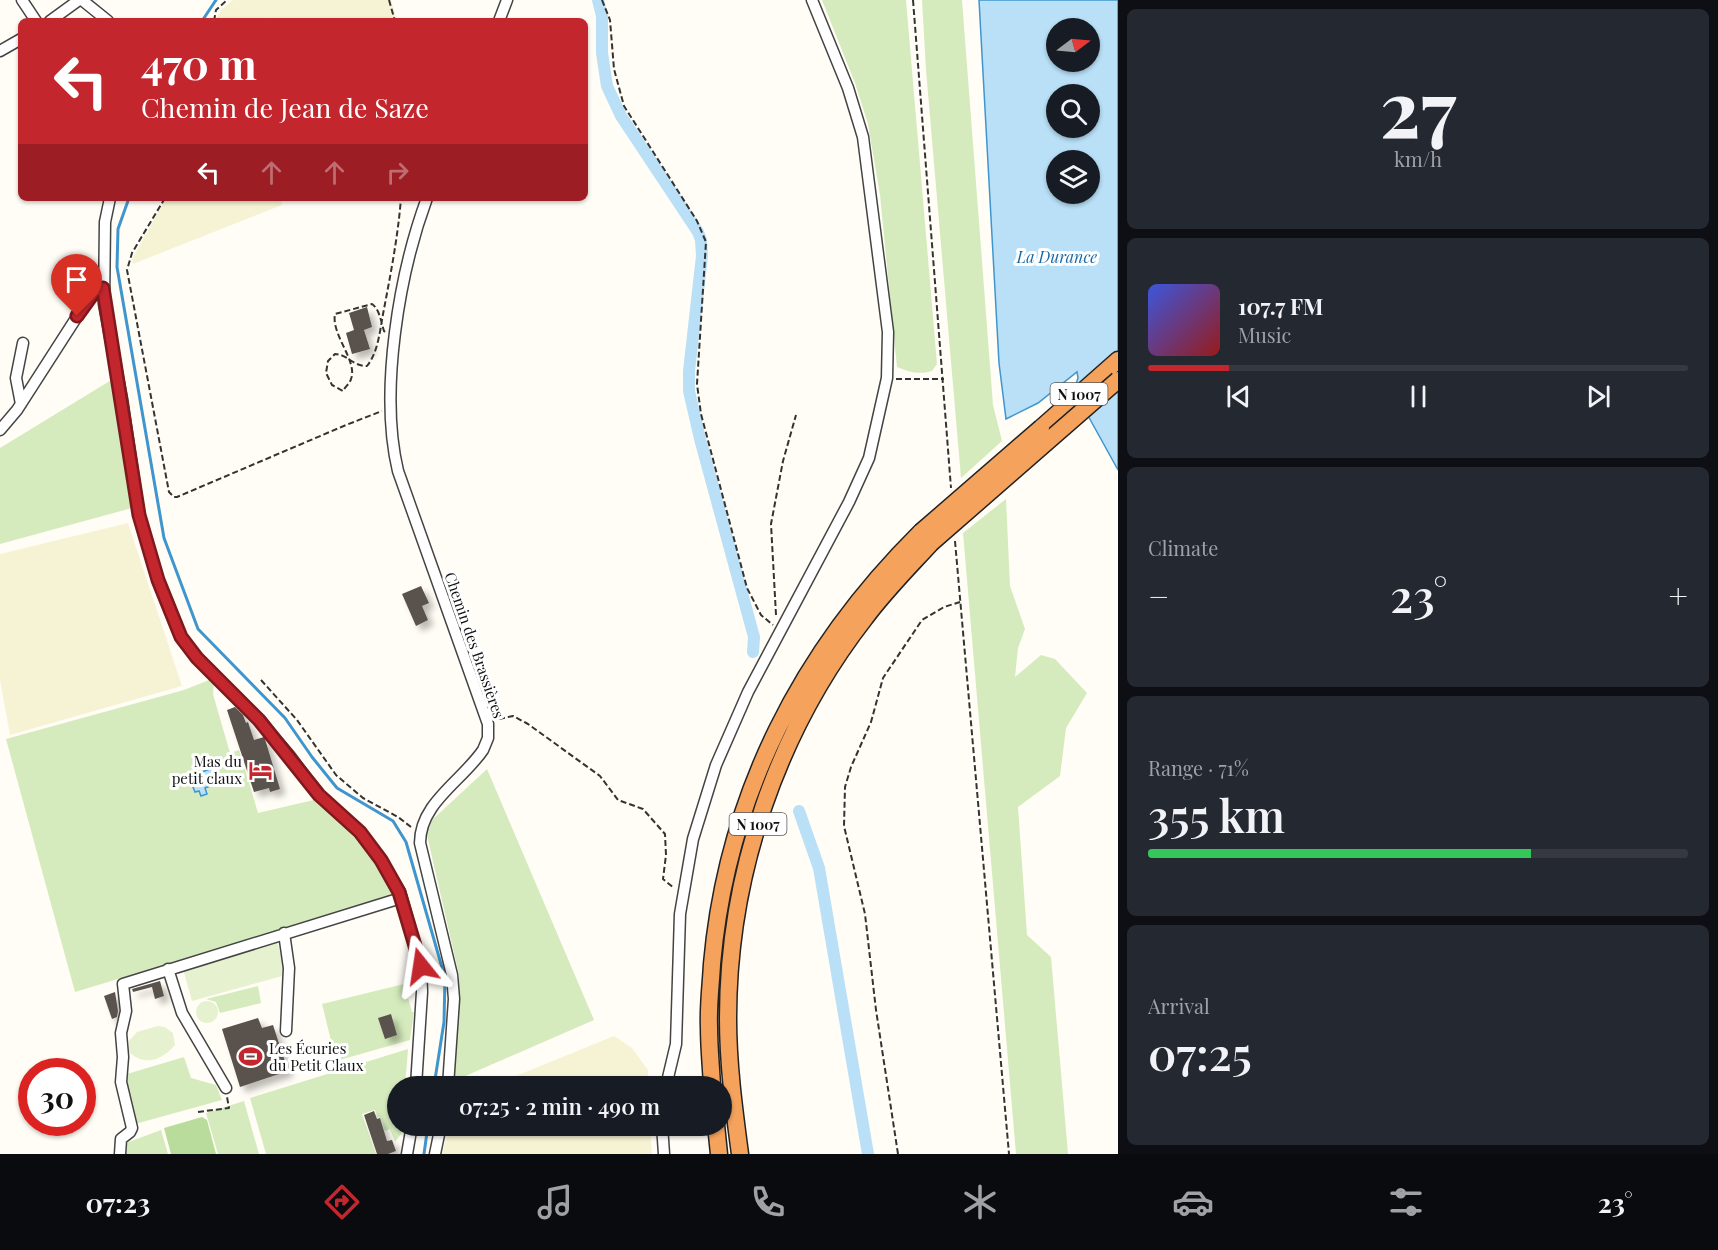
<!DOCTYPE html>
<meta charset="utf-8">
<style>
:root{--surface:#171b24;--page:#242831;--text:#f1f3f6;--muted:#9ea1a6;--line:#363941;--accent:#c4262e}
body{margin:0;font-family:"Playfair Display",serif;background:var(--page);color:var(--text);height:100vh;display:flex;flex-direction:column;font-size:22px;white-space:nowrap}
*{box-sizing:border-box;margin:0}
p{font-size:20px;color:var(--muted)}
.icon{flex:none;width:33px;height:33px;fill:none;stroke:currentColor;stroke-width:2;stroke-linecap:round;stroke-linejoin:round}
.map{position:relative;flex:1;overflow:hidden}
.sheet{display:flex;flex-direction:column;gap:9px;padding:9px;background:#0d0f14;width:600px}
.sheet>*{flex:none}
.banner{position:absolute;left:18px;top:18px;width:570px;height:183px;border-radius:9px;box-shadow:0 2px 4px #0004;background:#c4262e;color:#fff;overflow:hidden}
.needle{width:39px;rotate:74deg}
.controls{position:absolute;left:1046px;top:18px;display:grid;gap:12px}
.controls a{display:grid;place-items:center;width:54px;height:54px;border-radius:50%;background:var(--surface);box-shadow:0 2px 4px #0004;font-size:30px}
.speed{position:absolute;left:18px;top:1058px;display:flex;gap:12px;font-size:30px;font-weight:700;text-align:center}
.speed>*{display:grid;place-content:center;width:78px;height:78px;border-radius:50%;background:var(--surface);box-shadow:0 2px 4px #0004;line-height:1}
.speed .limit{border:9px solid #d22;background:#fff;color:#111}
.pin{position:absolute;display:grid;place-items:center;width:51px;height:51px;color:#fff;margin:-62px -26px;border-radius:50% 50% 50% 0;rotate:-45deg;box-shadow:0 0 6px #0007}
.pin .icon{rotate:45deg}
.me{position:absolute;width:66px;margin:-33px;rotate:345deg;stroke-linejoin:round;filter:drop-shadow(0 0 4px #0008)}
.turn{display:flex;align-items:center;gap:21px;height:126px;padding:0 24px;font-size:27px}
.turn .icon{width:78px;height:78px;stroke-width:2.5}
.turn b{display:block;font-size:42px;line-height:51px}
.lanes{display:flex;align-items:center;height:57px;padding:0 24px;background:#0003;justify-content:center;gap:30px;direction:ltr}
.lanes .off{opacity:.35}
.big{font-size:45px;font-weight:600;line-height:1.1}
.sheet .widget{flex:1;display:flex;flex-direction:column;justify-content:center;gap:9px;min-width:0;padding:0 21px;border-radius:9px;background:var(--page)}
.sheet .dial{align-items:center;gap:0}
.dial b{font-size:78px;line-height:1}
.song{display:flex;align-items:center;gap:18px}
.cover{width:72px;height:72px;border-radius:9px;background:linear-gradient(135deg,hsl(230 70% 55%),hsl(0 70% 35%))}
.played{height:6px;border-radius:3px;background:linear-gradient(90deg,var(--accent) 15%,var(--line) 15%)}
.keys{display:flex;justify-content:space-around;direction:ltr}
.heat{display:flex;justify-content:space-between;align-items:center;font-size:33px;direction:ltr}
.charge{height:9px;border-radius:4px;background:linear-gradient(90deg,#34c759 71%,var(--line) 0)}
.trip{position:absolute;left:387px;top:1076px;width:345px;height:60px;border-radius:30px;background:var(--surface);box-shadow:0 2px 4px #0004;font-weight:600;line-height:60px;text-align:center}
.tab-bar{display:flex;height:96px;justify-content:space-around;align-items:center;background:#090b0e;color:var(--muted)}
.tab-bar .icon{width:42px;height:42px}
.tab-bar .on{color:var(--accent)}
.tab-bar b{font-size:27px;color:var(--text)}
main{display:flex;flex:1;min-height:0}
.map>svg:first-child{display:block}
.farmland{fill:#f6f3d4}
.green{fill:#d5ebbd}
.forest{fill:#b9dc9c}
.pitch{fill:#e6f2cf}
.water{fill:#b9e0f7;stroke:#3f96cf;stroke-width:1.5;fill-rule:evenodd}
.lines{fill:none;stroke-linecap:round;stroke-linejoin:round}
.stream{stroke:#3f96cf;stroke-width:3}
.canal{stroke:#b9e0f7;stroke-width:12}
.building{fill:#5a524d;filter:url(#shadow)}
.minor-casing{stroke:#444;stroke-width:13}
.highway-casing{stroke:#222;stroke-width:19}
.path{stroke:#333;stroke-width:2;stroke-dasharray:6 3;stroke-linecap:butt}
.minor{stroke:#fff;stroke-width:10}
.highway{stroke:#f5a25d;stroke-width:16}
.highway-bridge-casing{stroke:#222;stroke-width:19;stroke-linecap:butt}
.highway-bridge{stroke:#f5a25d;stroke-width:16}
.route-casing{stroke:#7f191e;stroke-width:15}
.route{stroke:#c4262e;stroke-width:10}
.labels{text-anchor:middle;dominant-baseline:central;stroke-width:6;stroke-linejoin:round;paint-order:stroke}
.shield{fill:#fff;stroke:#585858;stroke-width:1.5}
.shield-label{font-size:14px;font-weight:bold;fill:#111}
.street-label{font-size:15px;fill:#111;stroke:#fff}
.poi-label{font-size:15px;fill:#111;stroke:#fff;text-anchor:end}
.water-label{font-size:16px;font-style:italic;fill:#1768a6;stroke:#fff}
</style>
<main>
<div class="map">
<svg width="1118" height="1154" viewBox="0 0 1118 1154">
<defs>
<filter id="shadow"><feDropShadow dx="5.5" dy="5.5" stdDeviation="3" flood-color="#0004"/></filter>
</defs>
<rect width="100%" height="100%" fill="#fffdf5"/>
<path class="farmland" d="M233,0H391L397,21H271L270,17V21H215L221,10Z
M166,198H281L282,205L133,264L132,259Z
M128,523L182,686L10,735L0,680V554Z
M614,1036L632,1048L648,1070V1086H495L511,1078Z
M450,1125H650L652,1154H442Z"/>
<path class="green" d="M822,0H906L937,364L932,371C919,375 909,372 897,367L880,195L868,124L855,83Z
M922,0H962L993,405L1002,441L961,478L926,70Z
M113,379L132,508L0,544V448Z
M1006,499L1010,586L1025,629L1018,648L1015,677L1041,655L1055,659L1087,693L1066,728L1060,776L1018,807L1027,935L1051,957L1068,1154H1016L963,533Z
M209,680L214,682L213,694L230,753L239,750L258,813L318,799L357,834L398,894L75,992L6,739L184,690Z
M487,769L594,1020L454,1081L459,975L427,835L432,820Z
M404,984L412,1012H414L410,1040L336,1061L322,1004Z
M258,986L261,1003L220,1013L216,1002L206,999Z
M408,1049L405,1086H398V1125H402L401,1134L395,1142L390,1129L385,1131L380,1117H377L375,1110L362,1114L376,1154H266L250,1098Z
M184,1057L191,1078L216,1085L222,1100L135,1124L123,1078L127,1074Z
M244,1101L259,1154H218L206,1113Z
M161,1130L168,1154H124L126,1143Z"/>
<path class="forest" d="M202,1117L207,1120L216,1154H171L164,1128Z"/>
<path class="pitch" d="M277,941L286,975L192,1001L183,969Z
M196 1012a11 11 0 1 1 22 0a11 11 0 1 1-22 0Z
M158,1026L165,1027L173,1033L175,1045C162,1060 145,1067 129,1052V1041L137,1032Z"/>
<path class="water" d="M979,0H1118V470L1081,403L1075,387L1078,378L1077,372L1038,403L1006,419L999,363ZM1056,28H1089V62H1056ZM1056,94H1089V128H1056ZM1056,160H1089V194H1056Z
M215,767L221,782L205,788L207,794L201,796L199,791L195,792L189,777Z"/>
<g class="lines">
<path class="stream" d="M202,21L216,0
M129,198L118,229L117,267L164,538L198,629L285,718L312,757L337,788L393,821L406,842L445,978L444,1022L434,1086
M424,1154L428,1125"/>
<path class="canal" d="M598,0L602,16V53L607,86L621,116L698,232L701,240L702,256L689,371V391L700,439L754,637L753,652
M799,811L819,868L868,1154"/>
</g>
<path class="building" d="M367,307L372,327L364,330L370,349L352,354L346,333L354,330L349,313Z
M421,586L429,603L422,606L428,620L416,626L402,594Z
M235,707L243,715L246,723L248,722L254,740L264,737L265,739L280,789L270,792L269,788L254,792L227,710Z
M160,981L164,996L155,999L152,987L133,992L132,989Z
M115,992L118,1011L117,1017L112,1019L104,996Z
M391,1014L397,1035L385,1039L378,1018Z
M258,1018L262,1028L273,1025L288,1071L240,1087L222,1029Z
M374,1111L377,1119L380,1118L387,1141L392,1140L396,1151L388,1154H377L364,1115Z"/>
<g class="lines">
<defs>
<path id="minor" d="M22,0L36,21
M82,0L108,21
M50,21L79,0
M499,21L507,0
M0,51L21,39
M110,198L105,222L104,304L122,399L139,515L158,580L181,637L197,658L259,720L289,755L319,795L359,832L381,860L400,892L421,966L422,992L416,1086
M427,198C399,274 379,392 398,471L488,724V738L483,750C462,781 420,803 420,843L452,975L454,999L448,1086
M21,404L16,378L23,343
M0,430L17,410L89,298L95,291L103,288
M284,933L289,968L286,1031
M168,969L182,1013L226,1088
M666,1086L676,1044L680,914L693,839L716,765L748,692L849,502L869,458L887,378L888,332L863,137L848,88L812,0
M662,1125L664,1154
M120,1154L121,1139L130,1132L132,1128L121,1082L123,1057L121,1033L126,1011L123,984L401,898
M407,1154L412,1125
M435,1154L441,1125"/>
<path id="highway" d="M1041,428L1118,360
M712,1086C711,1066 709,1047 709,1027C708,1006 711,984 712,964C727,795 802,650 921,532
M716,1125L719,1154
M740,1154C734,1109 728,1064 728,1018C728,875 777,731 865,618C885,591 909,567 931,543"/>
</defs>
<use href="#minor" class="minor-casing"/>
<use href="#highway" class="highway-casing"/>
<path class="path" d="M389,0L395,21
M602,0L610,20L614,69L624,106L697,221L706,242L697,384L701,414L747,588L761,615L773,625
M913,0L951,488
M214,21L216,10L227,0
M165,198L132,253L127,270L169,492L174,497H177L346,425L382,411
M385,332L384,331C381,322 380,310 372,304L335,314C331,335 358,361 351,379C350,383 345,387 343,391L332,385L326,373L328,361L335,354C349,355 352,366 367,366C379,351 380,328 384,309C391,272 398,236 401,198
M896,379H944
M955,541L1009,1154
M776,615L771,524L783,461L796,415
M261,680L297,720L336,775L363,798L398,817L411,827
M499,719L513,716L528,724L600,776L618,800L643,809L665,834L666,855L663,879L674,888
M198,1112L229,1108L227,1097
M898,1154L876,1010L865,914L844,826L845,787L851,767L871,722L883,678L922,620L944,607L960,602"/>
<use href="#minor" class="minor"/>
<use href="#highway" class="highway"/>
<defs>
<path id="highway-bridge" d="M921,532L1041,428
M931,543L1118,380"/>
</defs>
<use href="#highway-bridge" class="highway-bridge-casing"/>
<use href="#highway-bridge" class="highway-bridge"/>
</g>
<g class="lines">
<defs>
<path id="route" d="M77,316L95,291L103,288L139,515L158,580L181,637L197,658L259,720L319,795L360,832L381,860L399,892L421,966"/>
</defs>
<use href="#route" class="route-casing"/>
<use href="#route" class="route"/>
</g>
<defs>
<symbol id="hotel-bare" viewBox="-9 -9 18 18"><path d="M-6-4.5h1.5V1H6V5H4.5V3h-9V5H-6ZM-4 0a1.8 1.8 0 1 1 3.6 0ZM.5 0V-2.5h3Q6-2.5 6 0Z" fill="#c4262e" stroke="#fff" stroke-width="2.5" paint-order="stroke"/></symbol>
<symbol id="stadium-bare" viewBox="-9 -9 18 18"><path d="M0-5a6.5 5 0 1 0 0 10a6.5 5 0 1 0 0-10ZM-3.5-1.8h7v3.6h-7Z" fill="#c4262e" stroke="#fff" stroke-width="2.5" paint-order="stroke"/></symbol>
</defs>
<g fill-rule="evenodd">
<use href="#hotel-bare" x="244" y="754" width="33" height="33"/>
<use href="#stadium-bare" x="234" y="1040" width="33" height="33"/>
</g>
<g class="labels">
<g class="shield">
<rect x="1050.5" y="383" width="57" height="22" rx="4.5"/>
<rect x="729.5" y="813" width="57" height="22" rx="4.5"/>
</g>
<g class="shield-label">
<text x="1079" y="394">N 1007</text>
<text x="758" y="824">N 1007</text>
</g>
<g class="street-label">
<text transform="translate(475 645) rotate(71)">Chemin des Brassières</text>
</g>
<g class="poi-label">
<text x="242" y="761">Mas du<tspan x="242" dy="17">petit claux</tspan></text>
<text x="269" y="1048" text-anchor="start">Les Écuries<tspan x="269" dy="17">du Petit Claux</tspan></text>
</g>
<g class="water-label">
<text x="1057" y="256">La Durance</text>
</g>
</g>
</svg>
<div class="controls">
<a><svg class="needle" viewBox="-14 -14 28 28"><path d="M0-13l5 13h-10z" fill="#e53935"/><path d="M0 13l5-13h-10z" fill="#9ea1a6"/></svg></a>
<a><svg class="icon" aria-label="search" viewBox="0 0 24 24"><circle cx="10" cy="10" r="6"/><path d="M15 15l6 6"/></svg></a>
<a><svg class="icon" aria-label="layers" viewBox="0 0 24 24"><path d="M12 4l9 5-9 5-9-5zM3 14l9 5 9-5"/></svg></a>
</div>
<div class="speed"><div class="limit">30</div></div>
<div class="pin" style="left:77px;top:316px;background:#d93025"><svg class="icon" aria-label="arrive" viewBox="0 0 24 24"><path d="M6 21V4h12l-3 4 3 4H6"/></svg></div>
<svg class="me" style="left:421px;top:966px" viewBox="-20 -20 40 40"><path d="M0-17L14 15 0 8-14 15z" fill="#c4262e" stroke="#fff" stroke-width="4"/></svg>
<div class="trip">07:25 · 2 min · 490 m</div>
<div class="banner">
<div class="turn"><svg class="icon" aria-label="left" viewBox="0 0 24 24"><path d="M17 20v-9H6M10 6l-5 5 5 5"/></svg><div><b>470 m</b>Chemin de Jean de Saze</div></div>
<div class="lanes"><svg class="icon" aria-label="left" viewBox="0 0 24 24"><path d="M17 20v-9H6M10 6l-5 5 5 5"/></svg><svg class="icon off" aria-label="ahead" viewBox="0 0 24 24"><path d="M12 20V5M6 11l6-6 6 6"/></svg><svg class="icon off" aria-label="ahead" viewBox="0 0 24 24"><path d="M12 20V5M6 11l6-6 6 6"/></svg><svg class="icon off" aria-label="right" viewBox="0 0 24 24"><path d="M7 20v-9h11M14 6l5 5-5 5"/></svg></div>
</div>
</div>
<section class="sheet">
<div class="widget dial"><b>27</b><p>km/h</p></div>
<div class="widget">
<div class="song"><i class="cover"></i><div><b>107.7 FM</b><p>Music</p></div></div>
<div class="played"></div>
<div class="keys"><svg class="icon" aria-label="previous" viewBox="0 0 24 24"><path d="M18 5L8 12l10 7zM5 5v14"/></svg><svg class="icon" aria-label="pause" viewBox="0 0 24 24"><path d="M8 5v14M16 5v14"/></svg><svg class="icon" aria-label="next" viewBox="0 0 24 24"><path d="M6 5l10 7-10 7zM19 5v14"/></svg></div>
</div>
<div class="widget"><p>Climate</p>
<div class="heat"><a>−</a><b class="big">23°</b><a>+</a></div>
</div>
<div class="widget"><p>Range · 71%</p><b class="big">355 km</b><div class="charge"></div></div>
<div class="widget"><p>Arrival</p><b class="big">07:25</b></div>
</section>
</main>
<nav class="tab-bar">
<b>07:23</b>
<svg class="icon on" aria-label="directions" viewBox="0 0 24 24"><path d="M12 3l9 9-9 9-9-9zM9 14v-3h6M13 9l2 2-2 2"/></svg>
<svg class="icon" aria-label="music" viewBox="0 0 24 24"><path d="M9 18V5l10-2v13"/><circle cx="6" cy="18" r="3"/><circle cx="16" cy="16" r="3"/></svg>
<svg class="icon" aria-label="phone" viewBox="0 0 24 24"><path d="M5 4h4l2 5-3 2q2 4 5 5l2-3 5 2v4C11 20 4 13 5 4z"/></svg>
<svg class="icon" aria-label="climate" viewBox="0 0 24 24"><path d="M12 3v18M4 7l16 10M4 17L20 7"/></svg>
<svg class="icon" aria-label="car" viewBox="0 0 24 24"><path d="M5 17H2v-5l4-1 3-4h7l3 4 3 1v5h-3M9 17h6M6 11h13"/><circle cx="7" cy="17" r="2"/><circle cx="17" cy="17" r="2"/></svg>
<svg class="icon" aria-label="filters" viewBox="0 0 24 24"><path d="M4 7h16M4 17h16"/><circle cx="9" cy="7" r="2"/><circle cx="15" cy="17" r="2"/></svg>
<b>23°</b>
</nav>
